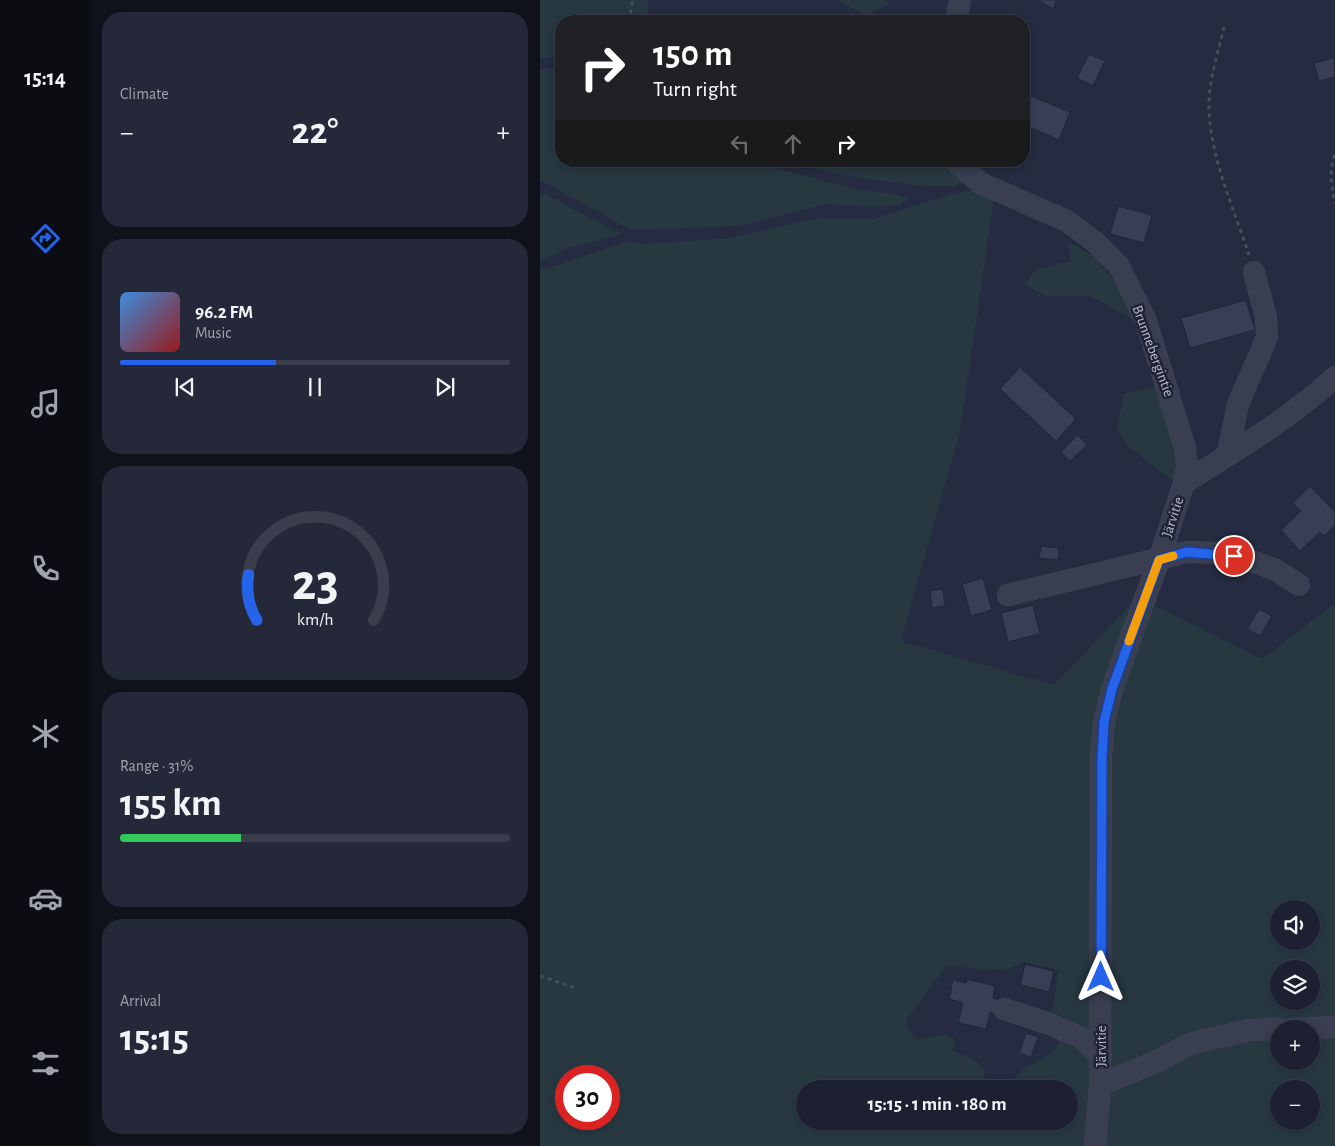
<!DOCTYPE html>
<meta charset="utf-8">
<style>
:root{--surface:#1c2030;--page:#252838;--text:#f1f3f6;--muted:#a0a3ab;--line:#3a3e4c;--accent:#2563eb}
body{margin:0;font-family:"Alegreya Sans",sans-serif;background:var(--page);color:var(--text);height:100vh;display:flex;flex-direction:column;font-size:19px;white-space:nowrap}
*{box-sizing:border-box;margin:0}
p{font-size:16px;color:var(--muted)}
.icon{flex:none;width:28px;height:28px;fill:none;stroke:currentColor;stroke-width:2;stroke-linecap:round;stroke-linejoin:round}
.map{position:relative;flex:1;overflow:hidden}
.side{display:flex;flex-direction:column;gap:12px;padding:12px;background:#0f121a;width:450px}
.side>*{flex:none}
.banner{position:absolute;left:15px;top:15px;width:475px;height:152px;border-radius:20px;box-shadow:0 2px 8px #0003,0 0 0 1px var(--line);background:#202124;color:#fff;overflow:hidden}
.controls{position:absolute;left:730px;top:900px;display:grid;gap:10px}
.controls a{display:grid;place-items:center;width:50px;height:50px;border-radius:50%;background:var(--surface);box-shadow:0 2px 8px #0003,0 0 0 1px var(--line);font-size:25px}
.speed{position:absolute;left:15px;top:1065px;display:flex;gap:10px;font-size:25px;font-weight:700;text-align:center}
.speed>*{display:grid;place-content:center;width:65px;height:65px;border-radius:50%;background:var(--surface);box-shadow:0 2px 8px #0003,0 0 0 1px var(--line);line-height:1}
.speed .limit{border:8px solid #d22;background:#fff;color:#111}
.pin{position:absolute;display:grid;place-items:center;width:42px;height:42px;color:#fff;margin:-21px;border:2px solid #fff;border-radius:50%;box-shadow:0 1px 5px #0007}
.me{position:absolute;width:55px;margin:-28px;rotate:0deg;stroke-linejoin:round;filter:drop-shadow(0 0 4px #0008)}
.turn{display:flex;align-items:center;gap:18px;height:105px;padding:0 15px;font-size:22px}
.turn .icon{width:65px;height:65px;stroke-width:2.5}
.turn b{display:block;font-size:35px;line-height:42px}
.lanes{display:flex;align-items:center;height:48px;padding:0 15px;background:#0003;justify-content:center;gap:25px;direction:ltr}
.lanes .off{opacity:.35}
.big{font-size:38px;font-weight:700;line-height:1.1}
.side .card{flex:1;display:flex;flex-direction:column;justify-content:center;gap:8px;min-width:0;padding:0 18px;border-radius:20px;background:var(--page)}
.side .dial{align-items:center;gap:0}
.dial svg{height:130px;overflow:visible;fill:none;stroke:var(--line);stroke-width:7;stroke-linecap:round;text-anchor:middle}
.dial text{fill:var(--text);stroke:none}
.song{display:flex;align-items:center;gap:15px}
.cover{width:60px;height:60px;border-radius:8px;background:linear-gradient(135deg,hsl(210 70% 55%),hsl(0 70% 35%))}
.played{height:5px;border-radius:2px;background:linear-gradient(90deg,var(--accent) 40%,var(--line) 40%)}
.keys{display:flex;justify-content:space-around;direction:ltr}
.heat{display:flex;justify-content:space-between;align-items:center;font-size:28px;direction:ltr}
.charge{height:8px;border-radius:4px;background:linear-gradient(90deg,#34c759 31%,var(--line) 0)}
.trip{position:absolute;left:256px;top:1080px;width:282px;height:50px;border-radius:25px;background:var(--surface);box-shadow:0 2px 8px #0003,0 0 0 1px var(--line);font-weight:700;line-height:50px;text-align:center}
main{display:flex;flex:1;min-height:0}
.menu{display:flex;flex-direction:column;width:90px;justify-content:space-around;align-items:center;background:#0b0d13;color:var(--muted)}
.menu .icon{width:35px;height:35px}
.menu .current{color:var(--accent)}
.menu b{font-size:22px;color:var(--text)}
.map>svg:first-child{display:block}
.green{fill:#273841;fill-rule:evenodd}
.building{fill:#373e56;stroke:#202537}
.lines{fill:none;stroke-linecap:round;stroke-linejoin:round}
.minor-casing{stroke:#434759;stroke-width:22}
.path{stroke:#405259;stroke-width:3;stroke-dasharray:4 4;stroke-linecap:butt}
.minor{stroke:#393e50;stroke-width:21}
.route-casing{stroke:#184099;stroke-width:12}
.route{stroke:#2563eb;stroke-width:9}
.slow{stroke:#f59e0b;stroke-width:9}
.labels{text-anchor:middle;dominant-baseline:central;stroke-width:5;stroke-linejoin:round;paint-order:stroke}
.street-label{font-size:15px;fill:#b6b9ca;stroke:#1e2335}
</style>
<main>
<nav class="menu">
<b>15:14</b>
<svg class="icon current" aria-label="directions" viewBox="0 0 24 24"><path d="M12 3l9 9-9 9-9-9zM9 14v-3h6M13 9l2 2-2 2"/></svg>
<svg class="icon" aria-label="music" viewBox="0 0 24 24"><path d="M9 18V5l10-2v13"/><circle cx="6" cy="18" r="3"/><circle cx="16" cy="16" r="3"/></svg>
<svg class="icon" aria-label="phone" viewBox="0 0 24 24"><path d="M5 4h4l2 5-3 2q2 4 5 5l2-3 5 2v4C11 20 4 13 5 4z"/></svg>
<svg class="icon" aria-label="climate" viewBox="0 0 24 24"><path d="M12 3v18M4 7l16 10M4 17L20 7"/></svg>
<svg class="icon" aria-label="car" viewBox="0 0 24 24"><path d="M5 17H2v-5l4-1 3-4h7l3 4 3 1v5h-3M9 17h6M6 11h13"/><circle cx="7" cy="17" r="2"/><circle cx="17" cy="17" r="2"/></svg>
<svg class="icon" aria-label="filters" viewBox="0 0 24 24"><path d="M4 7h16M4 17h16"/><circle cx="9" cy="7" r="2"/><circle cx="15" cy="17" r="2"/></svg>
</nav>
<section class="side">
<div class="card"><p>Climate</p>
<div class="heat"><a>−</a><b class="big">22°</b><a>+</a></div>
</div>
<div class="card">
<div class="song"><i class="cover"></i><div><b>96.2 FM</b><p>Music</p></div></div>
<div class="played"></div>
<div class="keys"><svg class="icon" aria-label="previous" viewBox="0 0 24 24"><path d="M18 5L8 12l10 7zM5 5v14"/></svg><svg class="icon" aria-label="pause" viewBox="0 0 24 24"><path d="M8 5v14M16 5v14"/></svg><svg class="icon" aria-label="next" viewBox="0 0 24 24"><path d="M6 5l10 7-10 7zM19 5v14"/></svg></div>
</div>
<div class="card dial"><svg viewBox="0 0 100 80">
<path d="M14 69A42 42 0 1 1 86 69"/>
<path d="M14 69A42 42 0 0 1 9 41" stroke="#2563eb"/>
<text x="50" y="56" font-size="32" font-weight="700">23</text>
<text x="50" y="72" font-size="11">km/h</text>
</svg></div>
<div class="card"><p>Range · 31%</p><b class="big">155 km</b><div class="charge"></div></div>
<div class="card"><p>Arrival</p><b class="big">15:15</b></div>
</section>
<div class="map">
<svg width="795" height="1146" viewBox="0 0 795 1146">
<rect width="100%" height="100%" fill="#252b40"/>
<path class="green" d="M0,0H108L107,21H21V54L0,59Z
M298,0H345L349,4L326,16Z
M21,68V161H208L315,189L357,194L369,199L359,205L334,207L286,204L200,226L91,230L0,180V69Z
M240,161H410L428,180L415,186H385L312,177Z
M439,190L454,198L420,432L361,641L514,685L598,597L560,697L556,1046L512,1014L518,970L484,962L471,968L452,971L407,965L367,1019V1028L377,1039L405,1035L413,1038L415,1044L412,1050L436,1061L445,1069L444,1083L456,1089H265V1121H530V1089H466C470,1084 474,1078 479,1073C496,1058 514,1060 522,1034L554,1056L547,1146H0V271L88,241L104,244L189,238L277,218L334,219L414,193ZM26,1076H69V1119H26Z
M0,193L5,194L81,234L33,247L0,260Z
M527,241L554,256L573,280L595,321L551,296H504L485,284L496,269L531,261Z
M614,387C626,419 639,446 634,481L587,446L577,428L584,394Z
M609,603L722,659L795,603V1021L572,1071L565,1061L569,714ZM739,909H771V941H739ZM739,969H771V1001H739Z
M739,1037V1061H771V1037H795V1146H562L566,1093L655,1048ZM739,1089H771V1121H739Z"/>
<path class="building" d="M498,0H517L513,9Z
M549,54L565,61L553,86L537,78Z
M794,58L795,77L779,81L774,63Z
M488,95L530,112L519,140L484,125V106Z
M578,206L612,215L604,243L570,234Z
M706,300L715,330L650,348L641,318Z
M480,367L536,419L516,441L460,389Z
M538,435L547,445L530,461L521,452Z
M770,486L795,512V525L784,536L780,532L760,551L741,530L761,511L753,503Z
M501,546L519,548L518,560L499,558Z
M443,578L452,610L431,616L422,584Z
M403,589L405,606L392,608L390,591Z
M493,605L500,634L468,642L461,613Z
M719,609L732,616L720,636L707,629Z
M485,964L514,971L509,992L480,985Z
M427,979L455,986L453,998L459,1000L456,1014L450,1012L446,1029L418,1023L423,1003L409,999L413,980L426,983Z
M486,1033L498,1037L491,1057L479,1053Z"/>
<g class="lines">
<defs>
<path id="minor" d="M416,21L420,0
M415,161L440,183L527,221L555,242L579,266L606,321L645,448L647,465L644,483L619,560L572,689L564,722L561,758L560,1085L555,1146
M688,453L698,404L727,337L726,317L714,272
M644,483C696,450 749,419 795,377
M468,595L647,552L679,553L709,560L736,570L759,585
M464,1009L507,1023L542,1038L561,1057
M753,1029L795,1027
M560,1085L620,1060L649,1044L709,1030L739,1029"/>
</defs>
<use href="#minor" class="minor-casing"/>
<path class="path" d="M89,21L93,0
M684,27C678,53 668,82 669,110C671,159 694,209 709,255
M795,155C788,170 792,188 795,204
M0,976L36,988"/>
<use href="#minor" class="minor"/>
</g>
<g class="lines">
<defs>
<path id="route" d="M561,977L562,758L564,722L572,689L619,560L647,552L694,556"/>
</defs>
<use href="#route" class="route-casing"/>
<use href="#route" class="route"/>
<path class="slow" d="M589,641L619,560L633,556"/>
</g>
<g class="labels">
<g class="street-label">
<text transform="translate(613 351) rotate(70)">Brunnebergintie</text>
<text transform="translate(633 517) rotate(-72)">Järvitie</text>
<text transform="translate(561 1046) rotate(-90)">Järvitie</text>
</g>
</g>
</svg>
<div class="controls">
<a><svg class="icon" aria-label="sound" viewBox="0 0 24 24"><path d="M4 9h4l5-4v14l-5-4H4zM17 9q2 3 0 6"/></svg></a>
<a><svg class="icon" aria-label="layers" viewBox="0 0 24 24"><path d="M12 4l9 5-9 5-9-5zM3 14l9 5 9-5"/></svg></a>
<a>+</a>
<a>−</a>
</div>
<div class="speed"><div class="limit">30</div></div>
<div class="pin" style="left:694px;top:556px;background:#d93025"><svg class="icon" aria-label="arrive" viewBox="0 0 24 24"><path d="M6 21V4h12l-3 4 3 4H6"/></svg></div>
<svg class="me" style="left:561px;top:977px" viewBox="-20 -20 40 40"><path d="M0-17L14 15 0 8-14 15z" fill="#2563eb" stroke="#fff" stroke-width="4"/></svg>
<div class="trip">15:15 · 1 min · 180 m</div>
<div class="banner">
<div class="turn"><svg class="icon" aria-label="right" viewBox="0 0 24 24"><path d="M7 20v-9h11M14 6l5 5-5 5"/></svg><div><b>150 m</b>Turn right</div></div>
<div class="lanes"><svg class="icon off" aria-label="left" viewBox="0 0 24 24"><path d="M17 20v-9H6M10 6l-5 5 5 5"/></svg><svg class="icon off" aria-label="ahead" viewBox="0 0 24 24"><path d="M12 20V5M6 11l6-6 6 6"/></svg><svg class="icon" aria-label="right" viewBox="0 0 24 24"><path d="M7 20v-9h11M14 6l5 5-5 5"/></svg></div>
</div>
</div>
</main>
